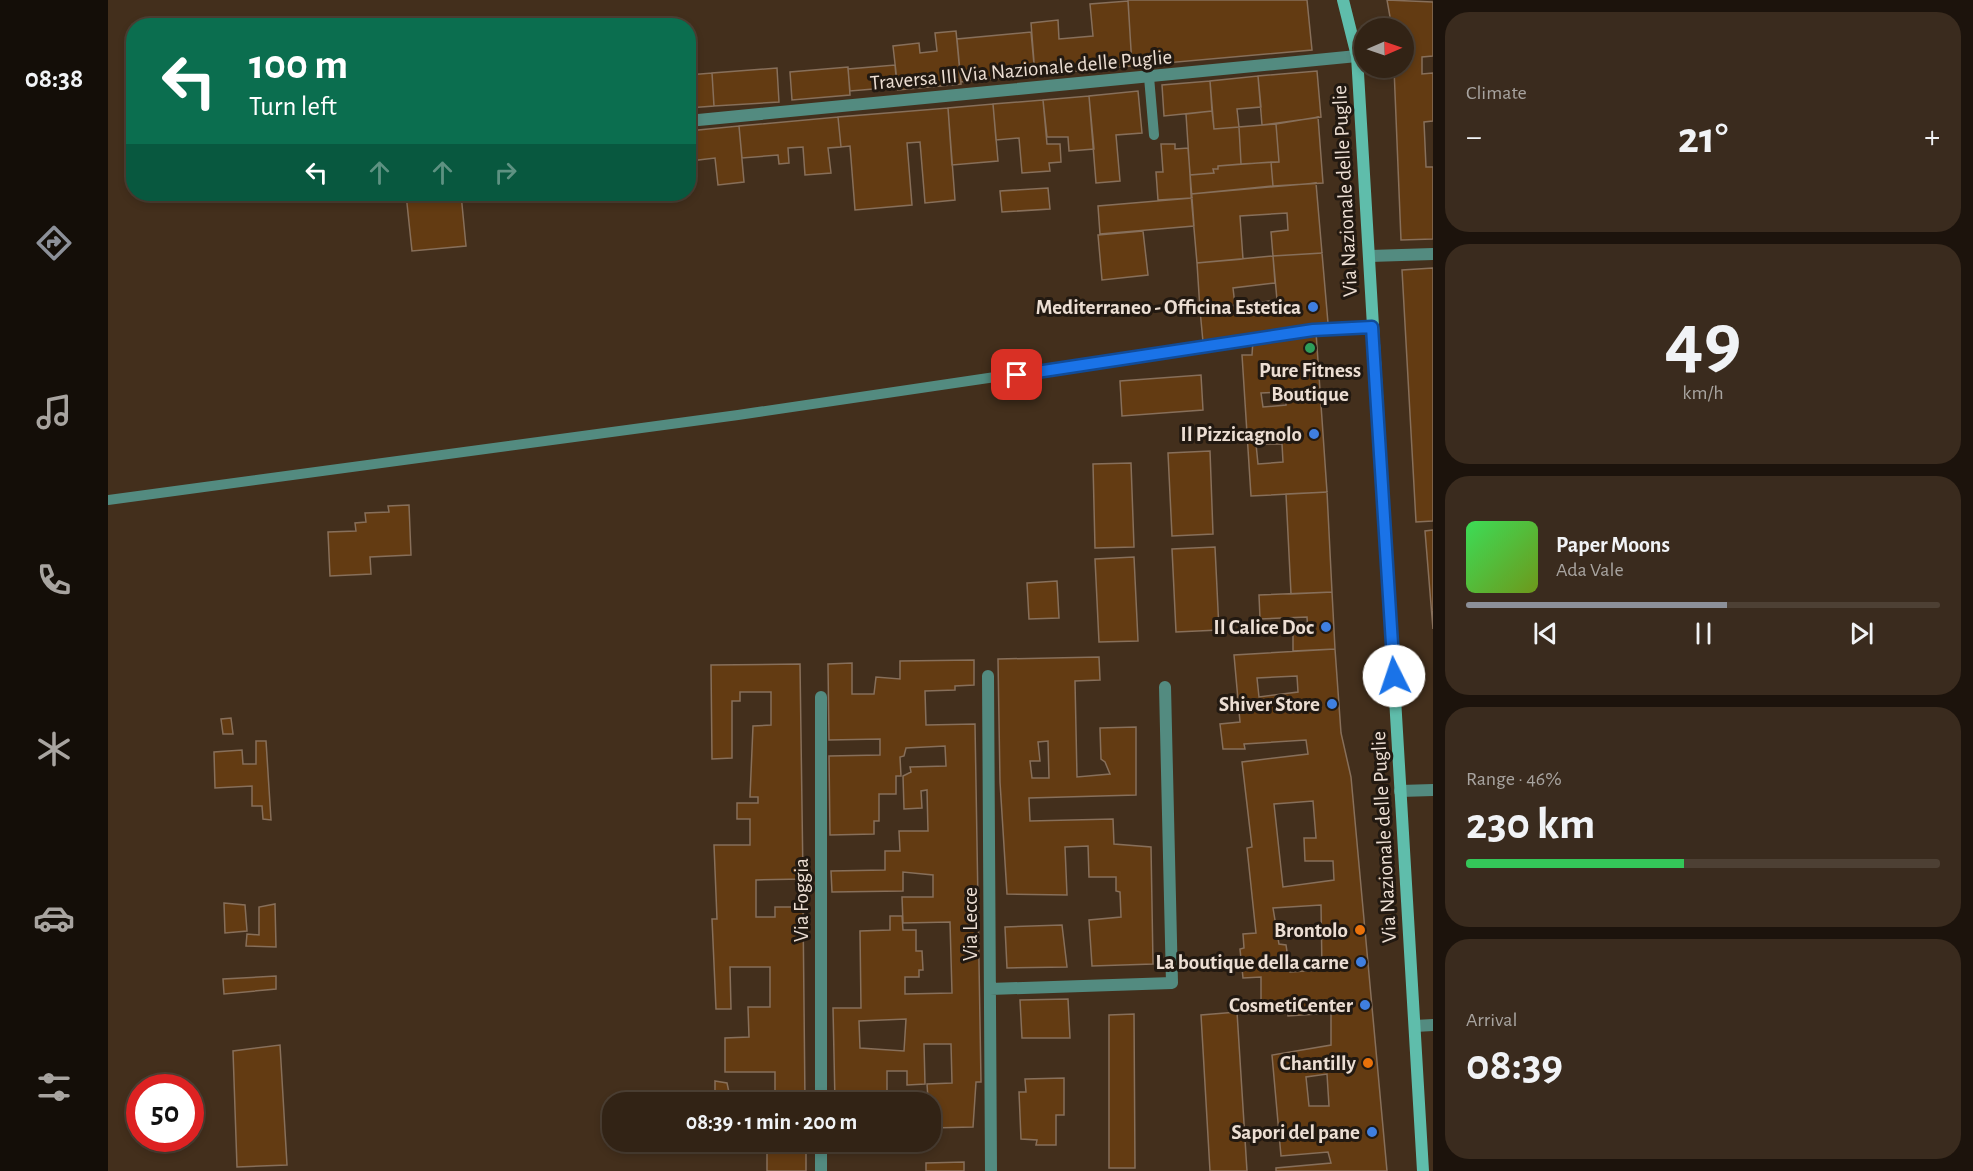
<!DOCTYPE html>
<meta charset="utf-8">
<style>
:root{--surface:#322315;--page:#3a2b1e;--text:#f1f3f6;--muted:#a8a4a0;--line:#4d4034;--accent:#8c9099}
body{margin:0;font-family:"Alegreya Sans",sans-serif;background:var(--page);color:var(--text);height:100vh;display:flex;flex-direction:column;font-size:22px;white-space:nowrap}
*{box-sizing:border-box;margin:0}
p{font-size:20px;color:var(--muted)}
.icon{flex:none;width:33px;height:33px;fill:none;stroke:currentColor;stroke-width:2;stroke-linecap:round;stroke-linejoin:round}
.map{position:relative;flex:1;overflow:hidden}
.drawer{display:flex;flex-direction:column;gap:12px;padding:12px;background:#1c130c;width:540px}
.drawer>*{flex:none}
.banner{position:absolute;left:18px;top:18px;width:570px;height:183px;border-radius:24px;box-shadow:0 3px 9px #0003,0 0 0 2px var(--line);background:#0b6e4f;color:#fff;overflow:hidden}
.needle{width:39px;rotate:88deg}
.fabs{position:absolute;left:1246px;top:18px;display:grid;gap:12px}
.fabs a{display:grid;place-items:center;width:60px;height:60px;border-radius:50%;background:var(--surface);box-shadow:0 3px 9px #0003,0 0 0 2px var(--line);font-size:30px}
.speed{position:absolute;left:18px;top:1074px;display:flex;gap:12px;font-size:30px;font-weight:700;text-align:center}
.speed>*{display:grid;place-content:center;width:78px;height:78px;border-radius:50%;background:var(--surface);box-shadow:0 3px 9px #0003,0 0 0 2px var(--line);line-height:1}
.speed .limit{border:9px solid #d22;background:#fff;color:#111}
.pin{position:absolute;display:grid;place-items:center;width:51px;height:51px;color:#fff;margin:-26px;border-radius:12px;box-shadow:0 3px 9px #0006}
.me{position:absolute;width:66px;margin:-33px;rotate:356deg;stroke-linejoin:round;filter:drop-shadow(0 0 4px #0008)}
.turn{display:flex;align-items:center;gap:21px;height:126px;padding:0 24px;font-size:27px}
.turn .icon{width:78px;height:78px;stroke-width:2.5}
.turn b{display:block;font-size:42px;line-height:51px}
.lanes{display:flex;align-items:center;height:57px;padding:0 24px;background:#0003;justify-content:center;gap:30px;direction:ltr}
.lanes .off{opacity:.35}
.big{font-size:45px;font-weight:700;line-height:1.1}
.drawer .card{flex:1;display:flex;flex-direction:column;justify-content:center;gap:9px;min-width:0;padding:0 21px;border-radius:24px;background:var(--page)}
.drawer .dial{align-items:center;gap:0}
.dial b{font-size:78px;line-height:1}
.song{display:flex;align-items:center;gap:18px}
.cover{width:72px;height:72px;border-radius:9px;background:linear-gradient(135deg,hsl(130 70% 55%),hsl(80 70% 35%))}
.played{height:6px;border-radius:3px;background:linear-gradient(90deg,var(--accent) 55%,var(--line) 55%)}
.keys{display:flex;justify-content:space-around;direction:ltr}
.heat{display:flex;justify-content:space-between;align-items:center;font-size:33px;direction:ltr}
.charge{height:9px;border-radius:4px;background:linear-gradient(90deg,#34c759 46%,var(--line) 0)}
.trip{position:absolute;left:494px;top:1092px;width:339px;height:60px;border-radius:24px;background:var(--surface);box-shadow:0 3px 9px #0003,0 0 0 2px var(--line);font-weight:700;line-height:60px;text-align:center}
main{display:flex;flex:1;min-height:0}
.tabs{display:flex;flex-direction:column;width:108px;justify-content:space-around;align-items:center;background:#140e08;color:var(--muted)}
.tabs .icon{width:42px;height:42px}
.tabs .on{color:var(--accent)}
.tabs b{font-size:27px;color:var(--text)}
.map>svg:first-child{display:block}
.building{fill:#633b12;stroke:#876f5a;stroke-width:1.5;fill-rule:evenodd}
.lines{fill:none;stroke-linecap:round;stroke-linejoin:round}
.service{stroke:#538b80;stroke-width:10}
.minor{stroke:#538b80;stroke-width:12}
.secondary{stroke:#5fbdab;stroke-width:12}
.route-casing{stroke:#114b97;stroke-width:15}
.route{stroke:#1a73e8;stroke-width:10}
.shop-dot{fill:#3f7fe0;stroke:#221911;stroke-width:2}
.leisure-dot{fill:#2e9e5b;stroke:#221911;stroke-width:2}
.food-dot{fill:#e8710a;stroke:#221911;stroke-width:2}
.labels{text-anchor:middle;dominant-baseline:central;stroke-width:6;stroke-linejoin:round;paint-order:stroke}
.street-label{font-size:21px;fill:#ecded3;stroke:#221911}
.poi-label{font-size:21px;font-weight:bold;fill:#ecded3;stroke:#221911;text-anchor:end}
</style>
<main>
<nav class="tabs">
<b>08:38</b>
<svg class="icon on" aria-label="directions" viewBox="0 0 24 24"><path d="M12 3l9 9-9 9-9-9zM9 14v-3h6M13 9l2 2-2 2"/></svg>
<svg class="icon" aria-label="music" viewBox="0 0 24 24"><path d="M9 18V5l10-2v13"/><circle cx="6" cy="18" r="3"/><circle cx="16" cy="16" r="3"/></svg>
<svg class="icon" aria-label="phone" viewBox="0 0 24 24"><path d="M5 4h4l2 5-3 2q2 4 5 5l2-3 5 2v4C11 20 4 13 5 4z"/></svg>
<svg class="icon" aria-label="climate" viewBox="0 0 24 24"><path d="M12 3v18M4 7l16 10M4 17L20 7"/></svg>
<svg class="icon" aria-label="car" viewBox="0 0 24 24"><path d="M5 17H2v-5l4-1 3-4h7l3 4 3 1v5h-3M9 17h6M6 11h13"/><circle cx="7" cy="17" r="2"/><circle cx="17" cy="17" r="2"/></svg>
<svg class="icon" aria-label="filters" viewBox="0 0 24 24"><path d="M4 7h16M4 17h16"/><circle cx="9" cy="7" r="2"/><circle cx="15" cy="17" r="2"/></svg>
</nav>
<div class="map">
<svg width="1325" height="1171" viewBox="0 0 1325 1171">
<rect width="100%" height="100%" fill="#432f1c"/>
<path class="building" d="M1020,0H1199L1204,50L1024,66Z
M1279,0L1325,2V56L1314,57V74L1325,73V121L1316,122L1318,167H1325V239L1293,240L1286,68H1296V28H1284Z
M1020,1L1024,66L927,75L923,23L950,20L951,39L985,36L982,4Z
M848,31L853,84L790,90L785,46L811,43L812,53L829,51L827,33Z
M923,32L927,75L853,82L849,39Z
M787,65L789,87L742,91L740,69Z
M740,67L742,95L684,100L682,72Z
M669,68L671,102L606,106L604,73Z
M1209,71L1213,117L1154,125L1150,76Z
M604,73L606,106L580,108V75Z
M1150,76L1153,107L1129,109L1131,127L1106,129L1102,81Z
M1102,81L1104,111L1056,116L1054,85Z
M1030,91L1034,133L1008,135L1012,181L988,183L981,96Z
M981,96L986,149L961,151L960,137H939L935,100Z
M935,100L939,144H952L953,162L941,163L942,171L914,173L911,138L888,140L885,104Z
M885,104L890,161L844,165L840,108Z
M840,108L847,200L817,203L812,142L799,143L804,205L747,210L742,146L733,147L730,117Z
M1104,111L1106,129L1131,127L1133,164L1110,166V169H1105L1106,173L1082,175L1078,114Z
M730,117L733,147L720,148L723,173L697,175L695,147L680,148L681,163L671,164L670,155L634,158L631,126Z
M1210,117L1215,183L1165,186L1163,162H1171L1168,124Z
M1168,124L1171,162L1133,164L1131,127Z
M631,126L636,182L610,185L607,158L582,161L585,188L580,189V131Z
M1053,144H1067V149L1080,148L1084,198L1050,200L1048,172H1055Z
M1163,162L1165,186L1083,194L1082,175L1106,173L1105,169H1110V166Z
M1208,183L1214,253L1165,256L1163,232L1180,230L1179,213L1132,216L1135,259L1089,263L1083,194Z
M940,188L942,209L894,212L892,191Z
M298,194H353L358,246L304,251Z
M1084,198L1086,226L992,234L990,206Z
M1035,231L1040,275L994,280L990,235Z
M1214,253L1220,323L1095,342L1092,310L1169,300L1165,256Z
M1165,256L1167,283L1125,288L1127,305L1092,310L1089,263Z
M1325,268V521L1308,522L1294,270Z
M1208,332L1219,492L1143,496L1134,355H1144L1145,340ZM1178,392V405L1155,407L1153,393ZM1148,444H1174L1175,462L1150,464Z
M1093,375L1095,410L1014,416L1012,381Z
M1102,451L1105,534L1064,536L1060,453Z
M1023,463L1026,547L987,548L985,464Z
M1219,492L1224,592L1183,594L1178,494Z
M301,505L303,555L262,557L263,574L222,576L220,532L248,531L247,523L258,522L257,513L281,512L280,506Z
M1325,530V629L1317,531Z
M1107,547L1111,630L1068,632L1064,549Z
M1026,557L1030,641L991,642L987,559Z
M949,581L951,618L921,619L919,583Z
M1224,592L1227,649L1185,651V634L1200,633L1199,617L1152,619L1151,595Z
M1227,649L1233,733L1243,777L1279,1171H1168V1168L1223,1163L1220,1152L1173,1156L1164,1055L1223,1045V1013L1180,1016L1179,1010L1153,1012V977L1135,978L1132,949L1136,948L1135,934L1148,933L1139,848L1144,847L1134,762L1200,754L1198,740L1136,744L1137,749H1115L1112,724L1132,722L1126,655ZM1189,676L1190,692L1151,697L1149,678ZM1205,801L1208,838H1196L1197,861H1225L1226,880L1175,887L1166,804ZM1213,905L1214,970L1182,972L1178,945L1171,944L1165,908ZM1219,1074L1221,1106H1201L1198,1077Z
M991,657L992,680L967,681L969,777L1002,774L997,762L993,759L992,728L1028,727V795L921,798L922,821L1005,819L1006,844L1043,847L1045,964L984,966L981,920L1013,917L1012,892L1008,891V877H981L980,846L957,847L959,895L899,894L892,782L890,659ZM940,741L941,778H924L922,761H932L930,742Z
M866,660V685L847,686V690L817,691L818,725L867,724L873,1082H868L865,1127L822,1128L819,1084L844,1083L843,1044H816L817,1084L799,1085V1071H779V1102H727L725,1008H753L752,931L782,930V916H794L795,930H808V951H814L815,970H811V977H797V994L844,993L842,922L795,923L794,897H825V875L795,872V891L724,892L723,871L777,870V851H792L791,831H820L819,790L813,791L814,808L796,809L795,776L803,772L802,767L838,766L837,746L798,748L796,756L792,757L793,776H788V794H771V821H766V834L722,835L721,756L772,755V739L721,740L720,664L744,663V694H766L768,677L792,679V661ZM798,1019L796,1051L752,1048L751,1021Z
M692,664L695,879L648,880V917H667V907H695L697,1102H654V1092H667V1072H617V1038L641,1037L640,1007H662V967H622L623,1009H608L604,919H609L606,845H642V819H629V803H650V797H642L645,726L663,725V692H632V701H624V758L604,759L603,665Z
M123,718L125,734H115L113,719Z
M148,741H158L163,820L155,819L154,806H144V786L107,788L106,752L134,750L135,764H148Z
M116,903L137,905L139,931L117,933Z
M167,904L168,947L138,946L139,934L151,935V907Z
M954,925L959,967L899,968L897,927Z
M168,976V989L116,994L115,979Z
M960,999L962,1038H914L912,1000Z
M1129,1012L1139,1171H1102L1093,1015Z
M1026,1014L1027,1168H1001V1015Z
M172,1045L179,1165L129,1167L125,1051Z
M956,1078V1115H948V1145H928L929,1140L913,1139L911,1092H918L917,1079Z
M607,1081L619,1083L623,1102H607Z
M659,1142H698V1171H659Z
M856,1162V1171H818V1163Z"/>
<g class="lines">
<path class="service" d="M1041,77L1046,135
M0,500L630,415L1205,330L1264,327"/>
<path class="minor" d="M580,121L1249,56
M1262,256L1325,254
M880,676L883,1171
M1292,791L1325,790
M882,989L1064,983L1057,687
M1307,1026L1325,1025
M713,1102V697
M713,1171V1142"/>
<path class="secondary" d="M1235,0L1249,56L1315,1171"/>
</g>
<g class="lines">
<defs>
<path id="route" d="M909,375L1205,330L1264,327L1286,676"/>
</defs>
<use href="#route" class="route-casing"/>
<use href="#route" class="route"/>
</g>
<g class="shop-dot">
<circle cx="1205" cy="307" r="6"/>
<circle cx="1206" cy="434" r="6"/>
<circle cx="1218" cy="627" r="6"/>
<circle cx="1224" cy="704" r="6"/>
<circle cx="1253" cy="962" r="6"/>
<circle cx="1257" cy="1005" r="6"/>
<circle cx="1264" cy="1132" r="6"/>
</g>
<circle class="leisure-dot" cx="1202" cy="348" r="6"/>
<g class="food-dot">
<circle cx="1252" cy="930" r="6"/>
<circle cx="1260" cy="1063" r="6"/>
</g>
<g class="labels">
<g class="street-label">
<text transform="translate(913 70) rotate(-5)">Traversa III Via Nazionale delle Puglie</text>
<text transform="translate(1237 191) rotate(-93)">Via Nazionale delle Puglie</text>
<text transform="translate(1276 837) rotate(-93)">Via Nazionale delle Puglie</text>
<text transform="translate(693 900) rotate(-90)">Via Foggia</text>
<text transform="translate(862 924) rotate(-90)">Via Lecce</text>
</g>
<g class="poi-label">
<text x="1193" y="307">Mediterraneo - Officina Estetica</text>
<text x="1202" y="370" text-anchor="middle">Pure Fitness<tspan x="1202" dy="24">Boutique</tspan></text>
<text x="1194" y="434">Il Pizzicagnolo</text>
<text x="1206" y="627">Il Calice Doc</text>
<text x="1212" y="704">Shiver Store</text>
<text x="1240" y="930">Brontolo</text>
<text x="1241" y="962">La boutique della carne</text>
<text x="1245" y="1005">CosmetiCenter</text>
<text x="1248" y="1063">Chantilly</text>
<text x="1252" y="1132">Sapori del pane</text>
</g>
</g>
</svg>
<div class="fabs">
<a><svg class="needle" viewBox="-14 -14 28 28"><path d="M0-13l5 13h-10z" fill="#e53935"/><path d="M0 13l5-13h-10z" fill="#a8a4a0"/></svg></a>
</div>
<div class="speed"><div class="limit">50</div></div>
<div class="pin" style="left:909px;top:375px;background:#d93025"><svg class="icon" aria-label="arrive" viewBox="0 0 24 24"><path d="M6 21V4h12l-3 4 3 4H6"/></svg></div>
<svg class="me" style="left:1286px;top:676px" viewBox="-20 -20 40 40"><circle r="19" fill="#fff"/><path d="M0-13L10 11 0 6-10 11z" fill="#1a73e8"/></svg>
<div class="trip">08:39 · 1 min · 200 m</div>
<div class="banner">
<div class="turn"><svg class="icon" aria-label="left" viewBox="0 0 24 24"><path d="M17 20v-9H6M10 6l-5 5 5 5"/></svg><div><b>100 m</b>Turn left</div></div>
<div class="lanes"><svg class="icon" aria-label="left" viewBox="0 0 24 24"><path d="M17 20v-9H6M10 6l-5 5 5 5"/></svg><svg class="icon off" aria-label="ahead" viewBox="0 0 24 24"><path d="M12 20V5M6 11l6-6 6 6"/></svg><svg class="icon off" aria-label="ahead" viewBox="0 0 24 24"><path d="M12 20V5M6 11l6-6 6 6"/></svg><svg class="icon off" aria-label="right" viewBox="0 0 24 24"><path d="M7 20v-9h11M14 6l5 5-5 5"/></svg></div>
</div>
</div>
<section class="drawer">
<div class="card"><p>Climate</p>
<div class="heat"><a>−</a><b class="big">21°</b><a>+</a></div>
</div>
<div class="card dial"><b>49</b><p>km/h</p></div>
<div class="card">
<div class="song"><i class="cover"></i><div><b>Paper Moons</b><p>Ada Vale</p></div></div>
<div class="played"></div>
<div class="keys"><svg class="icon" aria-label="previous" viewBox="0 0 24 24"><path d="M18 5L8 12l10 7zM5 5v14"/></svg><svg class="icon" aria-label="pause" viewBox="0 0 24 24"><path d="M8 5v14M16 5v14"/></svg><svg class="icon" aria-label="next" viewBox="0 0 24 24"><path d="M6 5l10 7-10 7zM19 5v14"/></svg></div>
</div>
<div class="card"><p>Range · 46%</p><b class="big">230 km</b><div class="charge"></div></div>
<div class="card"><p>Arrival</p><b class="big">08:39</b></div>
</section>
</main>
